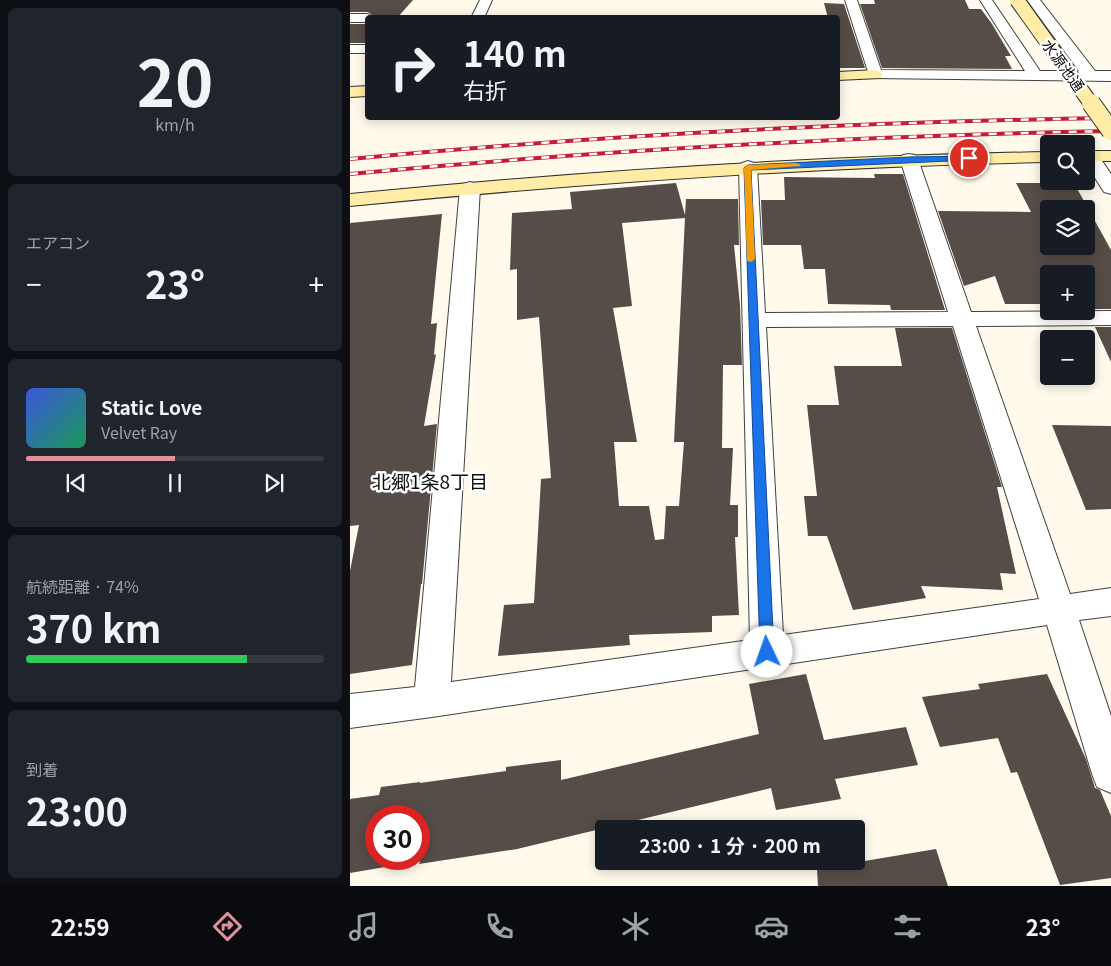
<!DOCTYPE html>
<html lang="ja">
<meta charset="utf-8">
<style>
:root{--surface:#171b24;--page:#20242c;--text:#f1f3f6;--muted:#9ea1a6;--line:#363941;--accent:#de929f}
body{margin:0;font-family:Georgia,"Noto Sans JP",serif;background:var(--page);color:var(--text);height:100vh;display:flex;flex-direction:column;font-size:19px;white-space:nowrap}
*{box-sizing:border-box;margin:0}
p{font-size:16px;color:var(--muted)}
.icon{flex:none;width:28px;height:28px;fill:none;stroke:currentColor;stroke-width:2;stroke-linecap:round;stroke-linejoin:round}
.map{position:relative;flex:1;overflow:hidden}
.side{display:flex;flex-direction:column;gap:8px;padding:8px;background:#0d0f14;width:350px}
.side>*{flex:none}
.top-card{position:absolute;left:15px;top:15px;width:475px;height:105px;border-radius:5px;box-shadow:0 2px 12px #0003;background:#171b24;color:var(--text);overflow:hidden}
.tools{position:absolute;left:690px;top:135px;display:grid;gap:10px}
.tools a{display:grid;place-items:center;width:55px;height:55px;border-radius:5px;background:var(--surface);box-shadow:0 2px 12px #0003;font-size:25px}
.speed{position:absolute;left:15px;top:805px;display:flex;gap:10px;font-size:25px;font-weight:700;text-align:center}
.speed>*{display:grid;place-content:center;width:65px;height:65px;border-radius:50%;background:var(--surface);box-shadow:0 2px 12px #0003;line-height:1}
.speed .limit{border:8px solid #d22;background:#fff;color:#111}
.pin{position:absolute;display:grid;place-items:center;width:42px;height:42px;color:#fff;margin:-21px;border:2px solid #fff;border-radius:50%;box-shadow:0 1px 5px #0007}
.me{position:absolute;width:55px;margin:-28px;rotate:357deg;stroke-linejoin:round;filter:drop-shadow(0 0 4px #0008)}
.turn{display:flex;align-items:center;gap:18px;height:105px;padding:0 15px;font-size:22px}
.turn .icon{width:65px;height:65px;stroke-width:2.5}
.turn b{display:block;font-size:35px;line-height:42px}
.big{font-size:38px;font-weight:700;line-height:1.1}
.side .tile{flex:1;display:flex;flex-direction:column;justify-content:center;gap:8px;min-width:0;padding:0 18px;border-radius:8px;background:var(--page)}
.side .dial{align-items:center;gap:0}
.dial b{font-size:65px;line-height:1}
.song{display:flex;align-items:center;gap:15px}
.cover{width:60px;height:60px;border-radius:8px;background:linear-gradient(135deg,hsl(230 70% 55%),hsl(150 70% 35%))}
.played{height:5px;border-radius:2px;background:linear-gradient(90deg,var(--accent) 50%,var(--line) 50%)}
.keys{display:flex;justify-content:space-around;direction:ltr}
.heat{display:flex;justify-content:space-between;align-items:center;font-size:28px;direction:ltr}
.charge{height:8px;border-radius:4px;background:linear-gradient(90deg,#34c759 74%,var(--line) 0)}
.trip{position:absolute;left:245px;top:820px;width:270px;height:50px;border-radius:5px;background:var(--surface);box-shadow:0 2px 12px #0003;font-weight:700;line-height:50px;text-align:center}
.dock{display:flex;height:80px;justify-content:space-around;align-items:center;background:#090b0e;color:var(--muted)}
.dock .icon{width:35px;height:35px}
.dock .current{color:var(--accent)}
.dock b{font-size:22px;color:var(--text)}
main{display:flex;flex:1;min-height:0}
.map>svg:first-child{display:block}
.building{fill:#564c48;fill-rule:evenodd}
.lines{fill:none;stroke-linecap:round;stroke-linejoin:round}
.street-casing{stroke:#404040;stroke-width:2}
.secondary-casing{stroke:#2f2f2f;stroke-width:2}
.street{fill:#fff;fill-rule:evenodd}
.secondary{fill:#ffeda7;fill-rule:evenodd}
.rail-casing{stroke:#c61c34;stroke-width:4}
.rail{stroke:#fff;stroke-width:2.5;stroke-dasharray:8;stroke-linecap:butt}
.secondary-bridge-far1-casing{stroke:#2f2f2f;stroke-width:16;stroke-linecap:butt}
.secondary-bridge-casing{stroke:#2f2f2f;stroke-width:20;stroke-linecap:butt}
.secondary-bridge-far1{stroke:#ffeda7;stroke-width:14}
.secondary-bridge{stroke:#ffeda7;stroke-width:18}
.route{fill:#1a73e8;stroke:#114b97}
.slow{fill:#f59e0b}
.labels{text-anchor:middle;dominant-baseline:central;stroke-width:5;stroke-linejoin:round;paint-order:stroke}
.far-street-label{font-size:15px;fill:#0d0d0d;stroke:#fff}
.neighbourhood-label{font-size:19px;fill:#0d0d0d;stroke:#fff}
</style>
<main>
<section class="side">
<div class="tile dial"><b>20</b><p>km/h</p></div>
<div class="tile"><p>エアコン</p>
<div class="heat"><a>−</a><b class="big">23°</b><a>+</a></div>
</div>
<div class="tile">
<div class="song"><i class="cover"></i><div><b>Static Love</b><p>Velvet Ray</p></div></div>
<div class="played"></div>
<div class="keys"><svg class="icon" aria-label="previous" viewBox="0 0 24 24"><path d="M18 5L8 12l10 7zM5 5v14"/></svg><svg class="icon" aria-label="pause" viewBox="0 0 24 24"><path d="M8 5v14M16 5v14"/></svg><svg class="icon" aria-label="next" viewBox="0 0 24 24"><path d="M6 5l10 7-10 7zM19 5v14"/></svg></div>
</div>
<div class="tile"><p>航続距離 · 74%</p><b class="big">370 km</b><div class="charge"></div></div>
<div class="tile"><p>到着</p><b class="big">23:00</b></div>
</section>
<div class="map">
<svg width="761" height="886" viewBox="0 0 761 886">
<rect width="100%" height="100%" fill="#fffaec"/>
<path class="building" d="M0,0H63L47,18H26L18,12H0Z
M524,0H615L619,9H631L642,24L661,56H655L662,69L532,68L510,4H525Z
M474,3L494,4L515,68H488V18H478Z
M0,24H18V43H0Z
M524,174H553L595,310H541L540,305L478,304L475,269H454L451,245H413L411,200H435L434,177L525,178Z
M326,183L335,215L336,199H388L389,245H384L390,305L392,365H373L372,448H383L380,505H388V537H385L389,615L362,616V632L279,635L280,645L148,656L154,605L184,603L191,479L201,478L189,317L167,320V269L160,270L162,213L222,209L220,192ZM335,218L324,442H334L329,506H316L314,539L305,540L299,506H269L264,442H287L263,308L282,306L272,223Z
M666,183H724L761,250V309H737L736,274H699V304H655L645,276L614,286L588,211L681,212ZM699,209H736V246H699Z
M92,214L81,324L87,323L84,355L86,354L74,426L87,424L72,584H71L62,665L0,674V571L9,525L0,526V223Z
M745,327H761V362Z
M545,328H602L652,487H647L666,574L650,573L653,590L571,586L576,598L503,610L477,536H458L454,496H467L457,405H489L484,366H552Z
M702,425L761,426V509L736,510Z
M456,674L474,740L556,727L568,765L485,779L491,799L426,810L421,788L167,849L69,864L70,861L0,873V799L29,795L31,787L70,782V783L156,771V767L211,760V780L409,734L399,684ZM26,816H69V859H26Z
M697,674L736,759L745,788L750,790L761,816V878L710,885L667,772L661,773L648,738L590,747L572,697L630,689L628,684Z
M586,849L598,886H468L467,869Z"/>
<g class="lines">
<defs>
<path id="street" d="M130,0H142L134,18H121Z
M495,0H507L531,70L675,71L630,0H642L690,71H729L677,0H690L745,71H761V81L520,78Z
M0,14H18L24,18H18V22H0Z
M0,45H18V53H0Z
M740,151L746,152L761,174V194L754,192L736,164V152Z
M559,154L565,155L568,159L621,312L761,311V325L626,326L720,594L761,588V616L729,620L761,716V793L747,787L742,774L697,625L82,717L0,728V694L65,687L110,188L113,184L120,182L127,184L130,188L101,682L400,640L389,167L392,163L398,161L404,163L407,167L415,313L598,312L550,159L553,155ZM603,326L689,599L433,635L416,327Z"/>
<path id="secondary" d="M525,70L530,72L533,75L530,78L488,80V72Z
M18,86V96L0,97V87Z
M736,151H761V161H736Z
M699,152V162C465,167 233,183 0,206V194C233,171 465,156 699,152Z"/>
</defs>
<use href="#street" class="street-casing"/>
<use href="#secondary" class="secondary-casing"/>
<use href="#street" class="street"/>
<use href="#secondary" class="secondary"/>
<defs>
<path id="rail" d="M0,159C253,135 507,122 761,118
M0,174C253,150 507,136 761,131"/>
</defs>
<use href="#rail" class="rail-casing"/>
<use href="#rail" class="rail"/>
<defs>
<path id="secondary-bridge-far1" d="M667,0L742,105"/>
<path id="secondary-bridge" d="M741,103L761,131"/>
</defs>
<use href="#secondary-bridge-far1" class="secondary-bridge-far1-casing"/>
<use href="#secondary-bridge" class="secondary-bridge-casing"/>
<use href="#secondary-bridge-far1" class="secondary-bridge-far1"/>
<use href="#secondary-bridge" class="secondary-bridge"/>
</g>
<path class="route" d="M619,156L623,158L622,160L401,170L424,652L422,657L417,658L412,657L410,652L394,168L398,165L560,157Z"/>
<path class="slow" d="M447,163L451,165L450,166L401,170L405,259L401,262L397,261L394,168L398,165Z"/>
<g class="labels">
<g class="far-street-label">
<text transform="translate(714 65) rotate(54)">水源池通</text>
</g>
<g class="neighbourhood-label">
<text x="80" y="480">北郷1条8丁目</text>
</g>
</g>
</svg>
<div class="tools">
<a><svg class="icon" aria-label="search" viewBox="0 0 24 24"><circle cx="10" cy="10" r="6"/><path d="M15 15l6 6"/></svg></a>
<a><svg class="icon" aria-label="layers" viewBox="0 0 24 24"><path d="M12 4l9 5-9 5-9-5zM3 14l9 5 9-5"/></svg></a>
<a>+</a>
<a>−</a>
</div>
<div class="speed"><div class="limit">30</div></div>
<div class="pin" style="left:619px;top:158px;background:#d93025"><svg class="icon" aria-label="arrive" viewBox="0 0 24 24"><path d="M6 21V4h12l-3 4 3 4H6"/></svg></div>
<svg class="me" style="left:417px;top:652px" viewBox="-20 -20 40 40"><circle r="19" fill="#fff"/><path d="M0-13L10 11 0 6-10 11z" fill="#1a73e8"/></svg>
<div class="trip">23:00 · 1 分 · 200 m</div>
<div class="top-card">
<div class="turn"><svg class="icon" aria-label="right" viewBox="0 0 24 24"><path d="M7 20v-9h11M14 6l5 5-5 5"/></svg><div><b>140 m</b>右折</div></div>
</div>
</div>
</main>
<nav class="dock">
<b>22:59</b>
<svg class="icon current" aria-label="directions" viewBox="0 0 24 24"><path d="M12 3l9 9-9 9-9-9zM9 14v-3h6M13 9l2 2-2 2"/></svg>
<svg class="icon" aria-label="music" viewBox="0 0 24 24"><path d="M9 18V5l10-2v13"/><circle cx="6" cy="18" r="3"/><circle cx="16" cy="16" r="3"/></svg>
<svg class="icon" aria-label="phone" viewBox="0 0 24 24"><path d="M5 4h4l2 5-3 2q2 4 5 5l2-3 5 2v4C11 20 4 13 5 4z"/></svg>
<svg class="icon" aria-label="climate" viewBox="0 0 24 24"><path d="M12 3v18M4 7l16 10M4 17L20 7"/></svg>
<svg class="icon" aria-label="car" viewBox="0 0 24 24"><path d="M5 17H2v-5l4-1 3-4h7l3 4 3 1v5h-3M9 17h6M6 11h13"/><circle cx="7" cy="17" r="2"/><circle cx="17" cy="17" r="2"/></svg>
<svg class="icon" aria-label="filters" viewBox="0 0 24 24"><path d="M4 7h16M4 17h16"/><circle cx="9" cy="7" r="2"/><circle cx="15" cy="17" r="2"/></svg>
<b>23°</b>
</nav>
